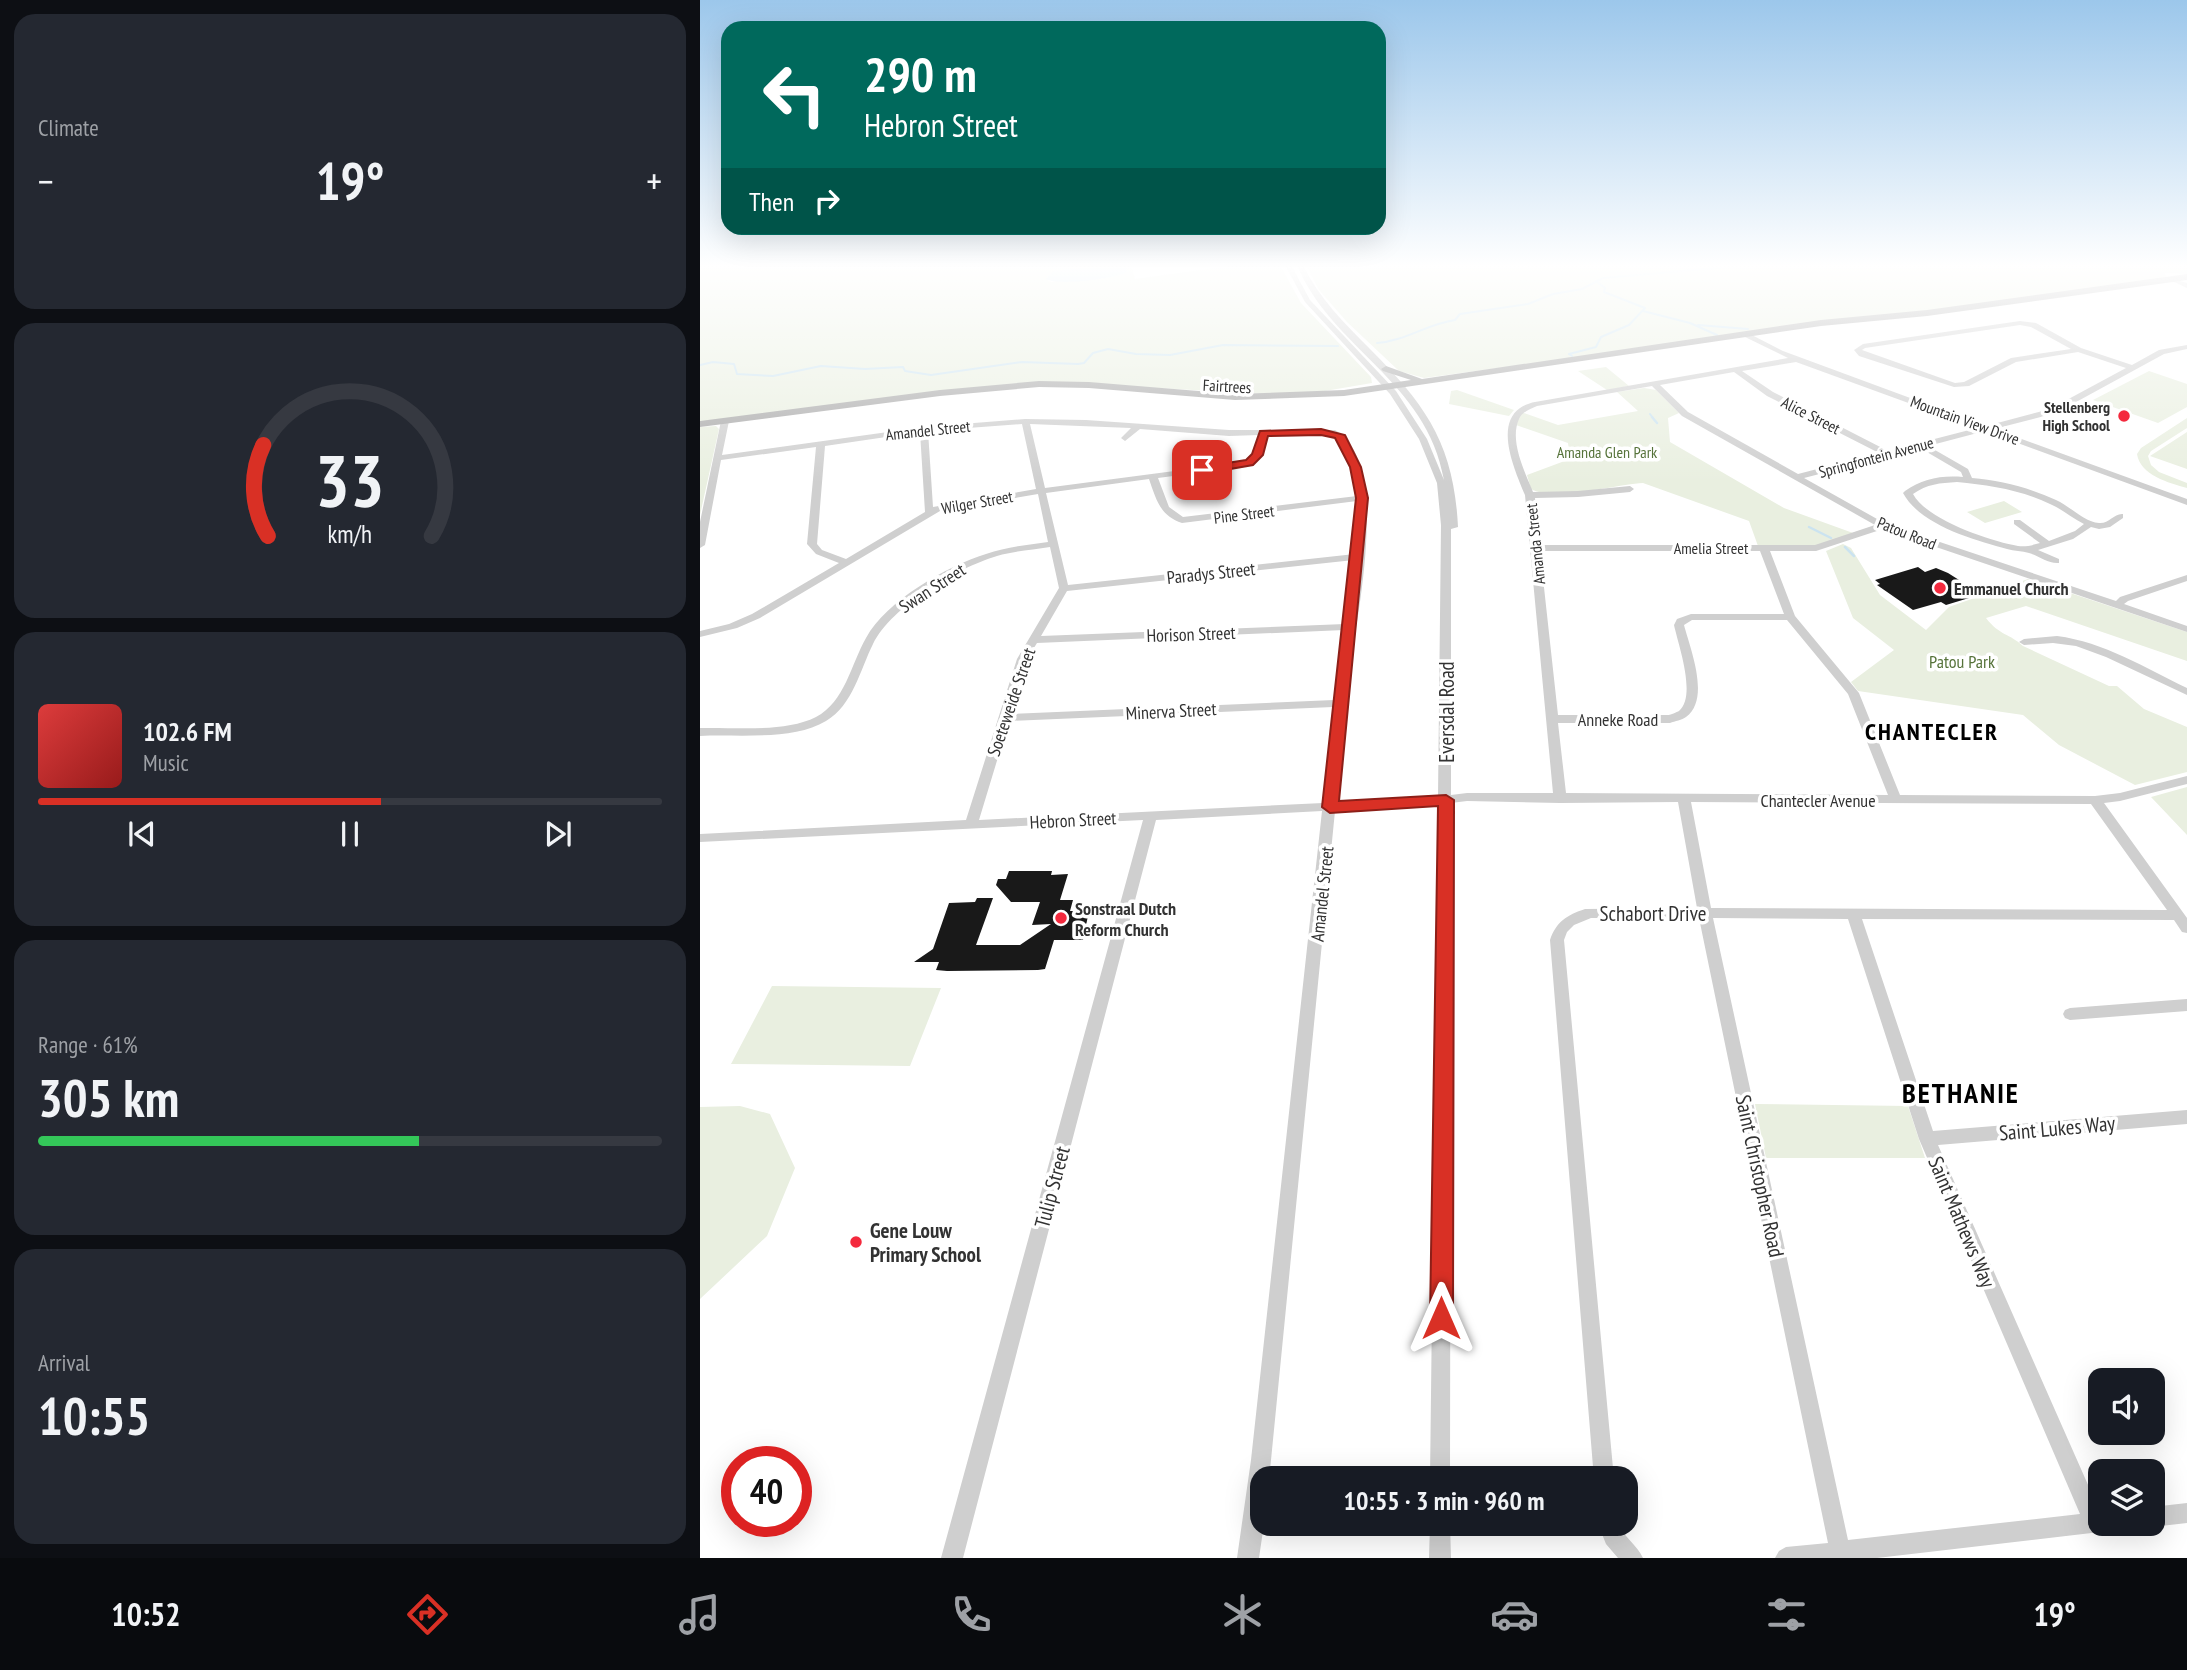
<!DOCTYPE html>
<meta charset="utf-8">
<style>
:root{--surface:#171b24;--page:#242831;--text:#f1f3f6;--muted:#9ea1a6;--line:#363941;--accent:#d93025}
body{margin:0;font-family:"PT Sans Narrow",sans-serif;background:var(--page);color:var(--text);height:100vh;display:flex;flex-direction:column;font-size:26px;white-space:nowrap}
*{box-sizing:border-box;margin:0}
p{font-size:23px;color:var(--muted)}
.icon{flex:none;width:38px;height:38px;fill:none;stroke:currentColor;stroke-width:2;stroke-linecap:round;stroke-linejoin:round}
.map{position:relative;flex:1;overflow:hidden}
.panel{display:flex;flex-direction:column;gap:14px;padding:14px;background:#0d0f14;width:700px}
.panel>*{flex:none}
.hud{position:absolute;left:21px;top:21px;width:665px;height:214px;border-radius:21px;box-shadow:0 7px 28px #0002;background:#00695c;color:#fff;overflow:hidden}
.controls{position:absolute;left:1388px;top:1368px;display:grid;gap:14px}
.controls a{display:grid;place-items:center;width:77px;height:77px;border-radius:14px;background:var(--surface);box-shadow:0 7px 28px #0002;font-size:35px}
.speed{position:absolute;left:21px;top:1446px;display:flex;gap:14px;font-size:35px;font-weight:700;text-align:center}
.speed>*{display:grid;place-content:center;width:91px;height:91px;border-radius:50%;background:var(--surface);box-shadow:0 7px 28px #0002;line-height:1}
.speed .limit{border:10px solid #d22;background:#fff;color:#111}
.pin{position:absolute;display:grid;place-items:center;width:60px;height:60px;color:#fff;margin:-30px;border-radius:14px;box-shadow:0 4px 10px #0006}
.me{position:absolute;width:77px;margin:-38px;rotate:0deg;stroke-linejoin:round;filter:drop-shadow(0 0 5px #0008)}
.turn{display:flex;align-items:center;gap:24px;height:147px;padding:0 28px;font-size:32px}
.turn .icon{width:91px;height:91px;stroke-width:2.5}
.turn b{display:block;font-size:49px;line-height:60px}
.then{display:flex;align-items:center;height:66px;padding:0 28px;background:#0003;gap:14px;font-size:26px}
.big{font-size:52px;font-weight:800;line-height:1.1}
.panel .widget{flex:1;display:flex;flex-direction:column;justify-content:center;gap:10px;min-width:0;padding:0 24px;border-radius:21px;background:var(--page)}
.panel .dial{align-items:center;gap:0}
.dial svg{height:182px;overflow:visible;fill:none;stroke:var(--line);stroke-width:7;stroke-linecap:round;text-anchor:middle}
.dial text{fill:var(--text);stroke:none}
.song{display:flex;align-items:center;gap:21px}
.cover{width:84px;height:84px;border-radius:10px;background:linear-gradient(135deg,hsl(0 70% 55%),hsl(0 70% 35%))}
.played{height:7px;border-radius:4px;background:linear-gradient(90deg,var(--accent) 55%,var(--line) 55%)}
.keys{display:flex;justify-content:space-around;direction:ltr}
.heat{display:flex;justify-content:space-between;align-items:center;font-size:38px;direction:ltr}
.charge{height:10px;border-radius:5px;background:linear-gradient(90deg,#34c759 61%,var(--line) 0)}
.trip{position:absolute;left:550px;top:1466px;width:388px;height:70px;border-radius:21px;background:var(--surface);box-shadow:0 7px 28px #0002;font-weight:800;line-height:70px;text-align:center}
.tab-bar{display:flex;height:112px;justify-content:space-around;align-items:center;background:#090b0e;color:var(--muted)}
.tab-bar .icon{width:49px;height:49px}
.tab-bar .current{color:var(--accent)}
.tab-bar b{font-size:32px;color:var(--text)}
main{display:flex;flex:1;min-height:0}
.map>svg:first-child{display:block}
.green{fill:#e9efe0}
.water{fill:#cbe3f0}
.lines{fill:none;stroke-linecap:round;stroke-linejoin:round}
.stream-far1{stroke:#cbe3f0;stroke-width:2}
.stream{stroke:#cbe3f0;stroke-width:2.5}
.building{fill:#191919}
.minor{fill:#cfcfcf;fill-rule:evenodd}
.major{fill:#aaa;fill-rule:evenodd}
.route{fill:#d93025;stroke:#8d1f18;stroke-width:2}
.poi-dot{fill:#f4293d;stroke:#fff;stroke-width:2.5}
.labels{text-anchor:middle;dominant-baseline:central;stroke-width:7;stroke-linejoin:round;paint-order:stroke}
.far-street-label{font-size:16px;fill:#323232;stroke:#fff}
.far-poi-label{font-size:16px;font-weight:bold;fill:#323232;stroke:#fff;text-anchor:end}
.far-park-label{font-size:16px;fill:#56733a;stroke:#fff}
.street-label{font-size:18px;fill:#323232;stroke:#fff}
.poi-label{font-size:18px;font-weight:bold;fill:#323232;stroke:#fff;text-anchor:start}
.park-label{font-size:18px;fill:#56733a;stroke:#fff}
.near-street-label{font-size:21px;fill:#323232;stroke:#fff}
.near-poi-label{font-size:21px;font-weight:bold;fill:#323232;stroke:#fff;text-anchor:start}
.district-label{font-size:24px;font-weight:bold;letter-spacing:2px;fill:#000;stroke:#fff}
.near-district-label{font-size:28px;font-weight:bold;letter-spacing:2px;fill:#000;stroke:#fff}
</style>
<main>
<section class="panel">
<div class="widget"><p>Climate</p>
<div class="heat"><a>−</a><b class="big">19°</b><a>+</a></div>
</div>
<div class="widget dial"><svg viewBox="0 0 100 80">
<path d="M14 69A42 42 0 1 1 86 69"/>
<path d="M14 69A42 42 0 0 1 12 29" stroke="#d93025"/>
<text x="50" y="56" font-size="32" font-weight="700">33</text>
<text x="50" y="72" font-size="11">km/h</text>
</svg></div>
<div class="widget">
<div class="song"><i class="cover"></i><div><b>102.6 FM</b><p>Music</p></div></div>
<div class="played"></div>
<div class="keys"><svg class="icon" aria-label="previous" viewBox="0 0 24 24"><path d="M18 5L8 12l10 7zM5 5v14"/></svg><svg class="icon" aria-label="pause" viewBox="0 0 24 24"><path d="M8 5v14M16 5v14"/></svg><svg class="icon" aria-label="next" viewBox="0 0 24 24"><path d="M6 5l10 7-10 7zM19 5v14"/></svg></div>
</div>
<div class="widget"><p>Range · 61%</p><b class="big">305 km</b><div class="charge"></div></div>
<div class="widget"><p>Arrival</p><b class="big">10:55</b></div>
</section>
<div class="map">
<svg width="1487" height="1558" viewBox="0 0 1487 1558">
<rect width="100%" height="100%" fill="#fff"/>
<path class="green" d="M0,265H416L353,271L348,281L352,282L425,267L418,265H431L435,279L536,265H580L601,303L671,377L672,383L619,392L563,394L353,382L0,422Z
M606,265H1487V274L1465,273L1466,277L1447,281L724,378L699,371L647,322L619,290Z
M906,367L929,386L907,390L878,371Z
M1449,371L1487,384V407L1458,423L1393,400Z
M944,388L956,390L979,413L968,418L970,442L1084,508L1153,533L1122,545L1058,546L1049,521L943,483C917,484 855,502 831,489L827,475L870,459L868,443L816,425L821,412L858,425L938,411L917,392Z
M757,390L814,410L809,416L749,404L751,391Z
M1487,418V428L1451,451L1448,456L1451,465L1459,472L1487,483V488C1469,483 1440,475 1437,454L1441,448Z
M16,426L19,429L0,515V427Z
M1487,432V469L1450,456Z
M1304,501L1322,512L1285,523L1267,512Z
M1143,544L1151,548L1180,595L1226,630L1249,607L1328,579L1487,632V661L1326,606L1286,618C1300,636 1309,633 1323,646L1409,686H1417L1444,709L1487,727V772L1435,785L1359,745L1323,715L1158,691L1151,682L1194,650L1153,618L1126,551Z
M1487,787V835L1451,797Z
M72,986L241,988L210,1066L31,1064Z
M1055,1104L1208,1106L1225,1158H1066Z
M40,1106L70,1114L95,1168L67,1236L0,1299V1107Z"/>
<path class="water" d="M411,265L425,266L427,272C414,279 358,286 346,279L353,271Z"/>
<g class="lines">
<path class="stream-far1" d="M943,311L990,323L1017,335
M998,325L1048,329
M677,343C705,341 727,324 755,320L760,314L828,304L853,294L882,289L903,278L1050,265
M872,356L869,354L896,347L901,337L929,325L945,308L904,292L905,288L896,281
M0,365L13,362L34,364L37,374L73,376L121,366L165,369L203,367L205,371L231,375L322,362L378,364L384,363L393,353L408,349L436,354L470,355L523,345L638,346
M950,414L953,418"/>
<path class="stream" d="M952,417L957,423
M1109,527L1131,538
M1145,547L1154,556"/>
</g>
<path class="building" d="M1218,567L1225,572L1236,568L1248,573L1267,585L1256,589L1269,598L1246,605L1241,602L1213,610L1177,585L1180,584L1175,580Z
M309,871H352L351,875L368,874L360,900H373L370,911H389L383,940H354L345,969L338,970L247,971L236,970L239,962H214L233,949L249,903L275,902L277,898H293L276,945H320L351,924L332,925L340,902H311L296,885L298,879H306Z"/>
<g class="lines">
<path class="minor" d="M585,265H591L610,300L696,391L727,439L744,480C727,381 631,348 597,265H603C619,298 644,323 670,349C727,406 754,445 758,527L751,529V795L767,793H853L825,495C816,473 794,426 820,408C824,405 830,403 835,402L1088,358L1043,336L1042,334L1046,332L1083,351L1286,426L1350,409L1426,368L1378,352L1316,362L1269,386L1254,387L1159,356L1154,350L1163,344L1320,321L1336,323L1381,348L1432,365L1459,350L1487,345V349L1464,354L1356,413L1294,429L1487,499V505L1285,431L1228,446L1268,469L1272,478C1300,480 1330,488 1356,500C1370,506 1384,522 1399,523C1409,524 1414,513 1423,514V518L1410,527L1399,529L1391,527L1373,539L1338,550L1359,559V563C1348,564 1339,556 1329,553C1322,551 1314,551 1307,549C1274,540 1220,525 1203,493L1205,491C1222,479 1241,475 1263,477L1261,472L1220,448L1104,478L1186,524L1416,601L1420,597L1487,575V581L1428,601L1424,604L1487,626V632L1183,529L1116,551H1070L1095,616L1159,693L1200,795L1395,796L1420,793L1487,776V784L1420,801L1404,803L1487,918V933L1482,932L1474,920L1162,919L1233,1131L1487,1110V1124L1238,1145L1400,1512V1524H1409L1407,1529L1400,1532L1177,1558H1075L1079,1551L1086,1547L1128,1543L999,918H891L874,925L867,932L864,940L914,1479H894L850,940C856,922 867,915 885,909L997,908L978,802L860,803L767,801L751,803L750,1479H730L738,805L635,811L571,1460L569,1479H562V1524H564L559,1558H537L551,1460L622,811L456,820L263,1558H241L443,820L0,842V834L266,820L317,659L359,588L350,547C332,550 314,551 297,556C257,568 192,606 173,644C160,670 153,705 126,721C93,741 38,734 0,736V728C35,727 84,733 116,717C145,702 151,664 166,638C186,601 247,566 286,554C306,547 327,545 348,542L338,494L240,511L60,618L37,628L0,637V631L29,624L52,614L139,563L116,554L107,544L116,447L21,460L5,545L0,548V522L21,421L25,419L29,421L22,455L224,427L325,419L386,420L529,430H635C694,462 654,630 647,685C642,724 639,763 636,802L738,797L741,525L737,483L719,439L690,394L605,302ZM1320,325L1331,327L1371,349L1311,358L1264,382L1255,383L1162,350L1165,348ZM1096,362L1277,428L1188,451L1073,392L1042,371ZM1034,372L1067,396L1179,453L1098,474L988,412L960,385ZM952,386L982,416L1175,525L1115,545H840L835,498L878,497L930,492L934,489L930,486L878,491L833,492C825,472 809,441 819,419C822,412 830,409 837,406ZM322,424L336,489L233,507L228,431ZM330,424L431,428L421,438L425,441L440,429L529,436L559,435L552,458L543,462L345,488ZM220,432L225,512L146,559L122,550L117,544L125,446ZM568,435H630C651,446 656,474 657,496L483,517L469,507L458,478L548,466L560,459ZM449,479C456,499 460,516 482,523L657,501L655,554L368,585L346,493ZM1257,482C1289,485 1321,490 1350,504C1362,509 1372,518 1384,524L1375,531L1349,541L1320,520H1314V524L1340,543C1333,545 1326,547 1318,546C1290,541 1227,520 1213,494C1227,484 1240,483 1257,482ZM840,551H1060L1084,614H991L977,619L974,625C978,644 997,696 979,711C977,712 970,715 969,715H858ZM654,560L645,624L341,636L367,591ZM992,620H1087L1148,694L1188,795L866,793L858,723H970C975,721 982,720 986,717C1011,699 990,648 984,625ZM644,630L634,700L311,714L327,659L337,643ZM633,707L623,803L279,820L309,721ZM991,802L1391,804L1467,910L1011,908ZM1013,918L1148,919L1219,1139L1380,1514L1148,1540Z
M1470,278L1487,283V288L1470,280Z
M1357,636C1404,642 1445,668 1487,688V695L1406,657L1376,646L1353,643L1324,645L1319,642L1324,639Z
M1487,999V1011L1370,1020L1365,1018L1363,1014L1365,1010L1370,1008Z
M1487,1503V1523L1452,1527L1445,1524H1452V1507Z
M730,1524H750L751,1558H729Z
M898,1524H918C924,1537 937,1545 943,1558H918L906,1544Z"/>
<path class="major" d="M1487,274V280L1227,316L1121,326L644,396L535,400L389,388L339,387L240,396L0,427V421L240,390L339,381L389,382L535,394L644,390L711,380L683,371L681,369L686,366L722,379L1121,320L1227,310Z"/>
</g>
<linearGradient id="sky" x2="0" y2="1"><stop stop-color="#9cc7eb"/><stop offset="0.55" stop-color="#fff"/><stop offset="1" stop-color="#fff" stop-opacity="0"/></linearGradient>
<rect width="1487" height="483" fill="url(#sky)"/>
<path class="route" d="M621,429L645,435L661,467L668,498L639,801L746,795L754,800L753,1318L750,1326L741,1330L733,1326L730,1318L738,806L630,813L622,807L656,498L650,467L635,438L621,435L568,436L563,455L553,465L502,474L496,470L502,467L546,460L552,454L560,431Z"/>
<g class="poi-dot">
<circle cx="1424" cy="416" r="7"/>
<circle cx="1240" cy="588" r="7"/>
<circle cx="361" cy="918" r="7"/>
<circle cx="156" cy="1242" r="7"/>
</g>
<g class="labels">
<g class="far-street-label">
<text transform="translate(527 386) rotate(3)">Fairtrees</text>
<text transform="translate(1111 415) rotate(27)">Alice Street</text>
<text transform="translate(1265 420) rotate(20)">Mountain View Drive</text>
<text transform="translate(228 430) rotate(-6)">Amandel Street</text>
<text transform="translate(1176 457) rotate(-15)">Springfontein Avenue</text>
<text transform="translate(277 502) rotate(-10)">Wilger Street</text>
<text transform="translate(544 514) rotate(-7)">Pine Street</text>
<text transform="translate(1207 533) rotate(22)">Patou Road</text>
<text transform="translate(835 544) rotate(-96)">Amanda Street</text>
<text x="1011" y="548">Amelia Street</text>
</g>
<g class="far-poi-label">
<text x="1410" y="407">Stellenberg<tspan x="1410" dy="18">High School</tspan></text>
</g>
<g class="far-park-label">
<text x="907" y="452">Amanda Glen Park</text>
</g>
<g class="street-label">
<text transform="translate(511 573) rotate(-6)">Paradys Street</text>
<text transform="translate(232 588) rotate(-33)">Swan Street</text>
<text transform="translate(491 634) rotate(-2)">Horison Street</text>
<text transform="translate(311 702) rotate(-71)">Soeteweide Street</text>
<text transform="translate(471 711) rotate(-3)">Minerva Street</text>
<text x="918" y="719">Anneke Road</text>
<text x="1118" y="800">Chantecler Avenue</text>
<text transform="translate(373 820) rotate(-3)">Hebron Street</text>
<text transform="translate(622 894) rotate(-84)">Amandel Street</text>
</g>
<g class="poi-label">
<text x="1254" y="588">Emmanuel Church</text>
<text x="375" y="908">Sonstraal Dutch<tspan x="375" dy="21">Reform Church</tspan></text>
</g>
<g class="park-label">
<text x="1262" y="661">Patou Park</text>
</g>
<g class="near-street-label">
<text transform="translate(746 712) rotate(-90)">Eversdal Road</text>
<text x="953" y="913">Schabort Drive</text>
<text transform="translate(1357 1128) rotate(-5)">Saint Lukes Way</text>
<text transform="translate(1060 1176) rotate(78)">Saint Christopher Road</text>
<text transform="translate(352 1187) rotate(-75)">Tulip Street</text>
<text transform="translate(1262 1222) rotate(67)">Saint Mathews Way</text>
</g>
<g class="near-poi-label">
<text x="170" y="1230">Gene Louw<tspan x="170" dy="24">Primary School</tspan></text>
</g>
<g class="district-label">
<text x="1232" y="731">CHANTECLER</text>
</g>
<g class="near-district-label">
<text x="1261" y="1092">BETHANIE</text>
</g>
</g>
</svg>
<div class="controls">
<a><svg class="icon" aria-label="sound" viewBox="0 0 24 24"><path d="M4 9h4l5-4v14l-5-4H4zM17 9q2 3 0 6"/></svg></a>
<a><svg class="icon" aria-label="layers" viewBox="0 0 24 24"><path d="M12 4l9 5-9 5-9-5zM3 14l9 5 9-5"/></svg></a>
</div>
<div class="speed"><div class="limit">40</div></div>
<div class="pin" style="left:502px;top:470px;background:#d93025"><svg class="icon" aria-label="arrive" viewBox="0 0 24 24"><path d="M6 21V4h12l-3 4 3 4H6"/></svg></div>
<svg class="me" style="left:741px;top:1318px" viewBox="-20 -20 40 40"><path d="M0-17L14 15 0 8-14 15z" fill="#d93025" stroke="#fff" stroke-width="4"/></svg>
<div class="trip">10:55 · 3 min · 960 m</div>
<div class="hud">
<div class="turn"><svg class="icon" aria-label="left" viewBox="0 0 24 24"><path d="M17 20v-9H6M10 6l-5 5 5 5"/></svg><div><b>290 m</b>Hebron Street</div></div>
<div class="then">Then<svg class="icon" aria-label="right" viewBox="0 0 24 24"><path d="M7 20v-9h11M14 6l5 5-5 5"/></svg></div>
</div>
</div>
</main>
<nav class="tab-bar">
<b>10:52</b>
<svg class="icon current" aria-label="directions" viewBox="0 0 24 24"><path d="M12 3l9 9-9 9-9-9zM9 14v-3h6M13 9l2 2-2 2"/></svg>
<svg class="icon" aria-label="music" viewBox="0 0 24 24"><path d="M9 18V5l10-2v13"/><circle cx="6" cy="18" r="3"/><circle cx="16" cy="16" r="3"/></svg>
<svg class="icon" aria-label="phone" viewBox="0 0 24 24"><path d="M5 4h4l2 5-3 2q2 4 5 5l2-3 5 2v4C11 20 4 13 5 4z"/></svg>
<svg class="icon" aria-label="climate" viewBox="0 0 24 24"><path d="M12 3v18M4 7l16 10M4 17L20 7"/></svg>
<svg class="icon" aria-label="car" viewBox="0 0 24 24"><path d="M5 17H2v-5l4-1 3-4h7l3 4 3 1v5h-3M9 17h6M6 11h13"/><circle cx="7" cy="17" r="2"/><circle cx="17" cy="17" r="2"/></svg>
<svg class="icon" aria-label="filters" viewBox="0 0 24 24"><path d="M4 7h16M4 17h16"/><circle cx="9" cy="7" r="2"/><circle cx="15" cy="17" r="2"/></svg>
<b>19°</b>
</nav>
